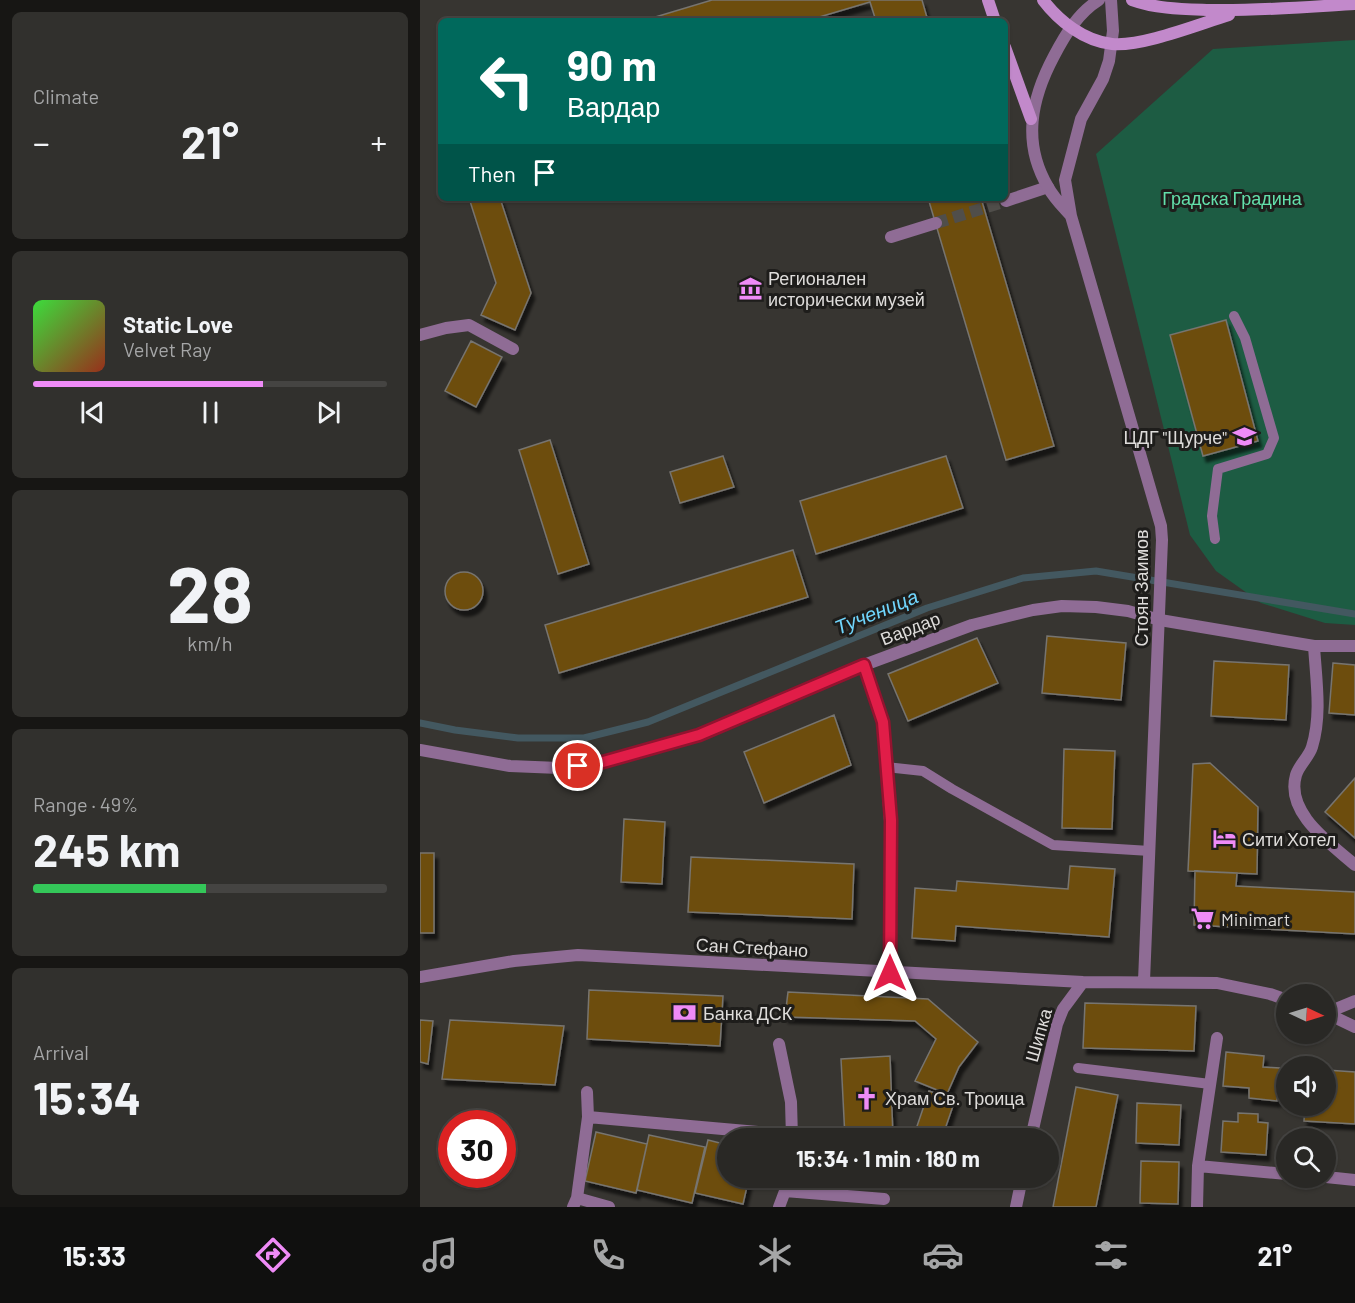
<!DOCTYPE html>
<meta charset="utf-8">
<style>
:root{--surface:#292825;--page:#31302d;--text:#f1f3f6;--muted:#a5a6a7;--line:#454442;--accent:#ef8bf7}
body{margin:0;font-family:Barlow,sans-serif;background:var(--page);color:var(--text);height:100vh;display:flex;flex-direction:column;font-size:22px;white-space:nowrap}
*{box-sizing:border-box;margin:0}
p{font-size:20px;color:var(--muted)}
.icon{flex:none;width:33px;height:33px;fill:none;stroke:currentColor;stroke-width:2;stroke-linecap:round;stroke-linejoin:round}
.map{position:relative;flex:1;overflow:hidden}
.details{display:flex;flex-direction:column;gap:12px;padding:12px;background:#171614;width:420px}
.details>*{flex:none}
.banner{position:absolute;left:18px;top:18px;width:570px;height:183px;border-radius:9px;box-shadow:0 2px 4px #0004,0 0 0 2px var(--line);background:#00695c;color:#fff;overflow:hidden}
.needle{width:39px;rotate:94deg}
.fabs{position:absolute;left:856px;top:984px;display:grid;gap:12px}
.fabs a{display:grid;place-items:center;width:60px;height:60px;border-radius:50%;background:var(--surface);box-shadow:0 2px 4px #0004,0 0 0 2px var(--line);font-size:30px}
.speed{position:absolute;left:18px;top:1110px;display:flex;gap:12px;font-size:30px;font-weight:700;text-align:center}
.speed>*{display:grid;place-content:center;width:78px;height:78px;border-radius:50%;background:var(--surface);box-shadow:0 2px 4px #0004,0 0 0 2px var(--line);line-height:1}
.speed .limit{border:9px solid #d22;background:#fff;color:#111}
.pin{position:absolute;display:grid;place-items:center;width:51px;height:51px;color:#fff;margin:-26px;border:3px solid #fff;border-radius:50%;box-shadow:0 2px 6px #0007}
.me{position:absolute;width:66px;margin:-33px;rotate:0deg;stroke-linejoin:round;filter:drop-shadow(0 0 4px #0008)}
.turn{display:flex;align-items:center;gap:21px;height:126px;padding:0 30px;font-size:27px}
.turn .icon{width:78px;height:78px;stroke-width:2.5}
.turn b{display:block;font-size:42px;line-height:51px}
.then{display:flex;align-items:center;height:57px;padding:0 30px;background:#0003;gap:12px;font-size:22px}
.big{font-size:45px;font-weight:700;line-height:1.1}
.details .tile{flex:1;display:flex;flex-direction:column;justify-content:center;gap:9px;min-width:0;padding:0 21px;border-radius:9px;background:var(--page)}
.details .dial{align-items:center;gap:0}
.dial b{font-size:78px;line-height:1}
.song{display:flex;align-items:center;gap:18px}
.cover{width:72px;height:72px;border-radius:9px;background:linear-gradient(135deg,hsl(120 70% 55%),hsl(10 70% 35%))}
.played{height:6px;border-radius:3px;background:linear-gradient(90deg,var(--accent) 65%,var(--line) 65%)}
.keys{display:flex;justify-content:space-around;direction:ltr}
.heat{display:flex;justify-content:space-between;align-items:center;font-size:33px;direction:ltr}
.charge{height:9px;border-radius:4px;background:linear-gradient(90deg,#34c759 49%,var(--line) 0)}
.trip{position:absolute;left:297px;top:1128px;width:342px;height:60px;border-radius:30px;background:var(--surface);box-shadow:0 2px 4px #0004,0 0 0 2px var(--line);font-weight:700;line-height:60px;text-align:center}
.dock{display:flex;height:96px;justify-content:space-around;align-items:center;background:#10100f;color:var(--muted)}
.dock .icon{width:42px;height:42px}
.dock .on{color:var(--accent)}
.dock b{font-size:27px;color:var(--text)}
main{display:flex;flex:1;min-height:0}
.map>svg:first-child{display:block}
.green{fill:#1d5c43}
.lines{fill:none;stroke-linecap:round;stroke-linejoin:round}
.stream{stroke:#435860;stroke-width:7}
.building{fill:#6d4e10;stroke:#77746f;stroke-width:1.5;filter:url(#shadow)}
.pedestrian-tunnel{stroke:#504e4a;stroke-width:12;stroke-dasharray:12 6;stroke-linecap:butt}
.service{stroke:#8f6c95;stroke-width:10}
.pedestrian{stroke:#8f6c95;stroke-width:12}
.minor{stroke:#8f6c95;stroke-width:12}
.tertiary{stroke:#8f6c95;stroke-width:12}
.secondary{stroke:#c289cb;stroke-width:12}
.route-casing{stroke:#92132f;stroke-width:15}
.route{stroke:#e11d48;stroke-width:10}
.labels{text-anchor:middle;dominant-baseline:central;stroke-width:6;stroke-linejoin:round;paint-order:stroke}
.park-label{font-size:18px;fill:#63e0ab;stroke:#1e1d1b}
.poi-label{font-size:18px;fill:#dedcda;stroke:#1e1d1b;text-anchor:start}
.street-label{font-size:18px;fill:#dedcda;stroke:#1e1d1b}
.water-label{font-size:20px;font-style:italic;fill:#70d5fc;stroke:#1e1d1b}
</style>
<main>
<section class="details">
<div class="tile"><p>Climate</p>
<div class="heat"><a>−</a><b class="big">21°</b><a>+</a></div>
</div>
<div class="tile">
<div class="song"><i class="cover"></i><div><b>Static Love</b><p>Velvet Ray</p></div></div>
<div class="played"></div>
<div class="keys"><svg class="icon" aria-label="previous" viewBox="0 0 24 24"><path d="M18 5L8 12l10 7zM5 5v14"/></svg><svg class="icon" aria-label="pause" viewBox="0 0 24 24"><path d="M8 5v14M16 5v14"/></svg><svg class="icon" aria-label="next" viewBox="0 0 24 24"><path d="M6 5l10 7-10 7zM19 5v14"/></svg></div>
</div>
<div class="tile dial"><b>28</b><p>km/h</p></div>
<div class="tile"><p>Range · 49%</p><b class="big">245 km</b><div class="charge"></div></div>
<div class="tile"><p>Arrival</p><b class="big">15:34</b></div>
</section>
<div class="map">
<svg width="935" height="1207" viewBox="0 0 935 1207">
<defs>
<filter id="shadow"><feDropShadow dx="3.5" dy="6" stdDeviation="1.5" flood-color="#0009"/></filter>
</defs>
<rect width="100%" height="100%" fill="#373531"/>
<path class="green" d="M935,40V625L905,623L841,603L796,571L770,535L676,154L793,49Z"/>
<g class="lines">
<path class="stream" d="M0,723L35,730L98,738H164L228,722L507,608L603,578L676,571L935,614"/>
</g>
<path class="building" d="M292,0H502L508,21H456L450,2L386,21H222Z
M49,198H80L111,293L95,330L61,315L76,283Z
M508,198H561L634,446L586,460Z
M806,320L838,441L783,456L750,335Z
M51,341L82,357L56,407L25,391Z
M130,440L169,564L138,574L99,450Z
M303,456L314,487L260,503L250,472Z
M526,456L543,508L396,554L380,501Z
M373,550L388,597L139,673L125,625Z
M25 591a19 19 0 1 1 38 0a19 19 0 1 1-38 0Z
M627,636L706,643L701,700L622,693Z
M557,638L578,683L488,721L468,674Z
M794,661L869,665L866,720L791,716Z
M913,663L935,665V715L909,713Z
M414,715L431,765L344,803L324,752Z
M644,749L695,751L692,829L642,828Z
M790,763L838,807L837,874L768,871L773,764Z
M935,778V838L905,812Z
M204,819L245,822L242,884L201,882Z
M0,853H14V933H0Z
M271,857L434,864L432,919L268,912Z
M650,866L695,869L689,937L536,926L535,941L492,938L495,888L536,891L537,881L648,889Z
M775,871L817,873L816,886L935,892V934L774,925Z
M169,990L303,996L300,1046L167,1039Z
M368,992L508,999L558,1042L539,1067L527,1094L495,1081L516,1039L495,1021L365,1017Z
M665,1003L776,1006L774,1051L663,1048Z
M0,1020L13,1021L8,1064L0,1062Z
M30,1020L144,1026L135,1085L22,1079Z
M806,1052L844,1056L843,1067L860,1068L857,1101L829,1098V1088L803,1086Z
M470,1056L473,1137L425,1138L421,1059Z
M906,1070L935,1072V1124L884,1121L885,1106H906Z
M656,1087L698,1095L676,1207H633Z
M509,1091L535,1100L522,1138H493Z
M717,1103L761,1105L759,1145L716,1143Z
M818,1113L838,1114V1122L848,1123L846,1155L801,1152L803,1121L818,1122Z
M176,1132L227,1144L216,1193L165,1181Z
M229,1135L285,1147L272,1203L217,1190Z
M288,1140L308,1145V1178H329L323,1204L275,1193Z
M721,1161L759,1162L758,1204L720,1203Z"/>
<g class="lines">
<path class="pedestrian-tunnel" d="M516,223L586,201"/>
<path class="service" d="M795,539L792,516L798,469L847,454L854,438L825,338L814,316
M466,767L503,771L532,789L633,845L730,851
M658,1068L790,1084"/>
<path class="pedestrian" d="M586,201L628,187
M471,237L516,223
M0,335L26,328L49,325L93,349"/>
<path class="minor" d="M894,646C896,679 902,715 892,747C889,757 879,765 876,775C865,813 910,843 935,865
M444,665L463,722L470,821V973
M0,750L90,766L139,768L176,764L279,735L444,665L552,625L613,610L642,606L676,607L708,611L740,620L894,646H935
M906,1013L935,1001
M359,1044L371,1102L372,1138
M168,1117L348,1133
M778,1166L797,1038
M906,1177L935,1180
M365,1191L367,1178
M157,1198L189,1207
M153,1207L157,1198L168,1117L167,1092
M359,1207L365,1191L464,1199
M777,1207L778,1166L867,1174"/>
<path class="tertiary" d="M691,0L693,31L689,61L683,79L661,119L645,180L651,216L741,526L742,540L724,981
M651,216C643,207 633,197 628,187C602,143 611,99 634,56C645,35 658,13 679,0
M0,977L94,961L158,955L663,982L797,983L850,994L867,1000
M906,1013L935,1027
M611,1138L637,1024L643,1009L663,982
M596,1207L602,1178"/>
<path class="secondary" d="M568,0L575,21
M623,0C639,21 664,41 692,44C722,47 779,24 809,15
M712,0C737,9 763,9 790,10C839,11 887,7 935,4
M585,47L611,119"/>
</g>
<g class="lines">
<defs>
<path id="route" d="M158,766L176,764L279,735L444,665L463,722L471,820L470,973"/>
</defs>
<use href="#route" class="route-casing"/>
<use href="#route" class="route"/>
</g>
<defs>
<symbol id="museum-bare" viewBox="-9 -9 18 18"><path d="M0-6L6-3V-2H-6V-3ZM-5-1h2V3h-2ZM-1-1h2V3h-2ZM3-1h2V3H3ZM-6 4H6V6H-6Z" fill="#ef8bf7" stroke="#1e1d1b" stroke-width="2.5" paint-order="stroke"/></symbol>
<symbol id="school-bare" viewBox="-9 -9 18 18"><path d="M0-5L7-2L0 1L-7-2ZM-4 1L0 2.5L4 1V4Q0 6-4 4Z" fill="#ef8bf7" stroke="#1e1d1b" stroke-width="2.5" paint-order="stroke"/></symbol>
<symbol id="hotel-bare" viewBox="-9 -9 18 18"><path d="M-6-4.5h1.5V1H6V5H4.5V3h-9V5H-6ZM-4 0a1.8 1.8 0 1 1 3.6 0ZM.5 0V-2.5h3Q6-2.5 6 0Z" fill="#ef8bf7" stroke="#1e1d1b" stroke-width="2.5" paint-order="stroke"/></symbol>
<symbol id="supermarket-bare" viewBox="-9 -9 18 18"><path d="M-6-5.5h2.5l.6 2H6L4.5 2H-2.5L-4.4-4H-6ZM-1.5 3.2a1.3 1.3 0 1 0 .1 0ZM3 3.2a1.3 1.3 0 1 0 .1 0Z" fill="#ef8bf7" stroke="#1e1d1b" stroke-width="2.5" paint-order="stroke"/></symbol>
<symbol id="bank-bare" viewBox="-9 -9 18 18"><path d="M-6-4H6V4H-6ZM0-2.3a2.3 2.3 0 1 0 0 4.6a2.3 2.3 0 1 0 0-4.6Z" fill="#ef8bf7" stroke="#1e1d1b" stroke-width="2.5" paint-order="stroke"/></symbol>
<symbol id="church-bare" viewBox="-9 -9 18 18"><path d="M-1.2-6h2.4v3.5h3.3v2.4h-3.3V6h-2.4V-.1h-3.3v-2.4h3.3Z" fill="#ef8bf7" stroke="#1e1d1b" stroke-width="2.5" paint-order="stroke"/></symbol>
</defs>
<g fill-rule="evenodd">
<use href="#museum-bare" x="314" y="272" width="33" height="33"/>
<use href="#school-bare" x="808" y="420" width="33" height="33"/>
<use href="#hotel-bare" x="788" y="822" width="33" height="33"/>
<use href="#supermarket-bare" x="766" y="902" width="33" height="33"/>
<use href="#bank-bare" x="248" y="996" width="33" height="33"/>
<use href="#church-bare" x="430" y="1082" width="33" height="33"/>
</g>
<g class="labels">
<g class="park-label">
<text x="812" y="198">Градска Градина</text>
</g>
<g class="poi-label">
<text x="348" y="278">Регионален<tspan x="348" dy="21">исторически музей</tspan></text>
<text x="807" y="437" text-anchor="end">ЦДГ "Щурче"</text>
<text x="822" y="839">Сити Хотел</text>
<text x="801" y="919">Minimart</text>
<text x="283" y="1013">Банка ДСК</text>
<text x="465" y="1098">Храм Св. Троица</text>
</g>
<g class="street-label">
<text transform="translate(721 588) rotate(-90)">Стоян Заимов</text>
<text transform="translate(490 628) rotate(-21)">Вардар</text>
<text transform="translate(332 947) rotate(3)">Сан Стефано</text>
<text transform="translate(618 1035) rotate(-74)">Шипка</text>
</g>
<g class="water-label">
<text transform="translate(456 611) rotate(-22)">Тученица</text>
</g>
</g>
</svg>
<div class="fabs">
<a><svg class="needle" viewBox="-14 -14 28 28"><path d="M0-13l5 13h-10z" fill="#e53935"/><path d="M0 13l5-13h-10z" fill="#a5a6a7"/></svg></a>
<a><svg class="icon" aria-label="sound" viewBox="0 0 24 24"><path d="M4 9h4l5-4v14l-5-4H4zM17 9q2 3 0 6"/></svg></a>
<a><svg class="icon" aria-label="search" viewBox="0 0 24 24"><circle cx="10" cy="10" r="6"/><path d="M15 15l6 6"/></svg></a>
</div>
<div class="speed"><div class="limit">30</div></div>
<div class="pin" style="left:158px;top:766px;background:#d93025"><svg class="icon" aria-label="arrive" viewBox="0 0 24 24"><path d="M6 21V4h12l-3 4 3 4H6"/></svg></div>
<svg class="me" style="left:470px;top:973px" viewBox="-20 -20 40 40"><path d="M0-17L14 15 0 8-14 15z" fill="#e11d48" stroke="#fff" stroke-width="4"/></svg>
<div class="trip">15:34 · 1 min · 180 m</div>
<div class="banner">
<div class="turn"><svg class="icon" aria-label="left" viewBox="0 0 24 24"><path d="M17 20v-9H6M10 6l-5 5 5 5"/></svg><div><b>90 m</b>Вардар</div></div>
<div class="then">Then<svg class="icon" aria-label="arrive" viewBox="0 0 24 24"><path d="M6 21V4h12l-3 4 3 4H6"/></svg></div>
</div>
</div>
</main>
<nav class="dock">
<b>15:33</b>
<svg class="icon on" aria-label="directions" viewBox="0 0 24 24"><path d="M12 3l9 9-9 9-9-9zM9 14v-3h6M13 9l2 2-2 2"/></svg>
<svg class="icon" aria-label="music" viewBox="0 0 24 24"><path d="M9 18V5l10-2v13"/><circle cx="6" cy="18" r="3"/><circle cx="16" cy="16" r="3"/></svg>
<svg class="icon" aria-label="phone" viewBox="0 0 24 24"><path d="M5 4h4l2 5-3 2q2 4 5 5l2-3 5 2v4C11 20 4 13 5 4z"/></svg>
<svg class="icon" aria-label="climate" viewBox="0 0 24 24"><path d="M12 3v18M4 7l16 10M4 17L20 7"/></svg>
<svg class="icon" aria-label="car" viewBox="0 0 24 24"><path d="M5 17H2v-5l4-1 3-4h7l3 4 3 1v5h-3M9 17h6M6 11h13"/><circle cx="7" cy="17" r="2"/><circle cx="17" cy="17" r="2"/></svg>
<svg class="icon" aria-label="filters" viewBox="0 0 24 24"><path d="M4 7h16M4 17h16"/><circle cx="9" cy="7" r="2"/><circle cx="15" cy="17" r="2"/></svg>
<b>21°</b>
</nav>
